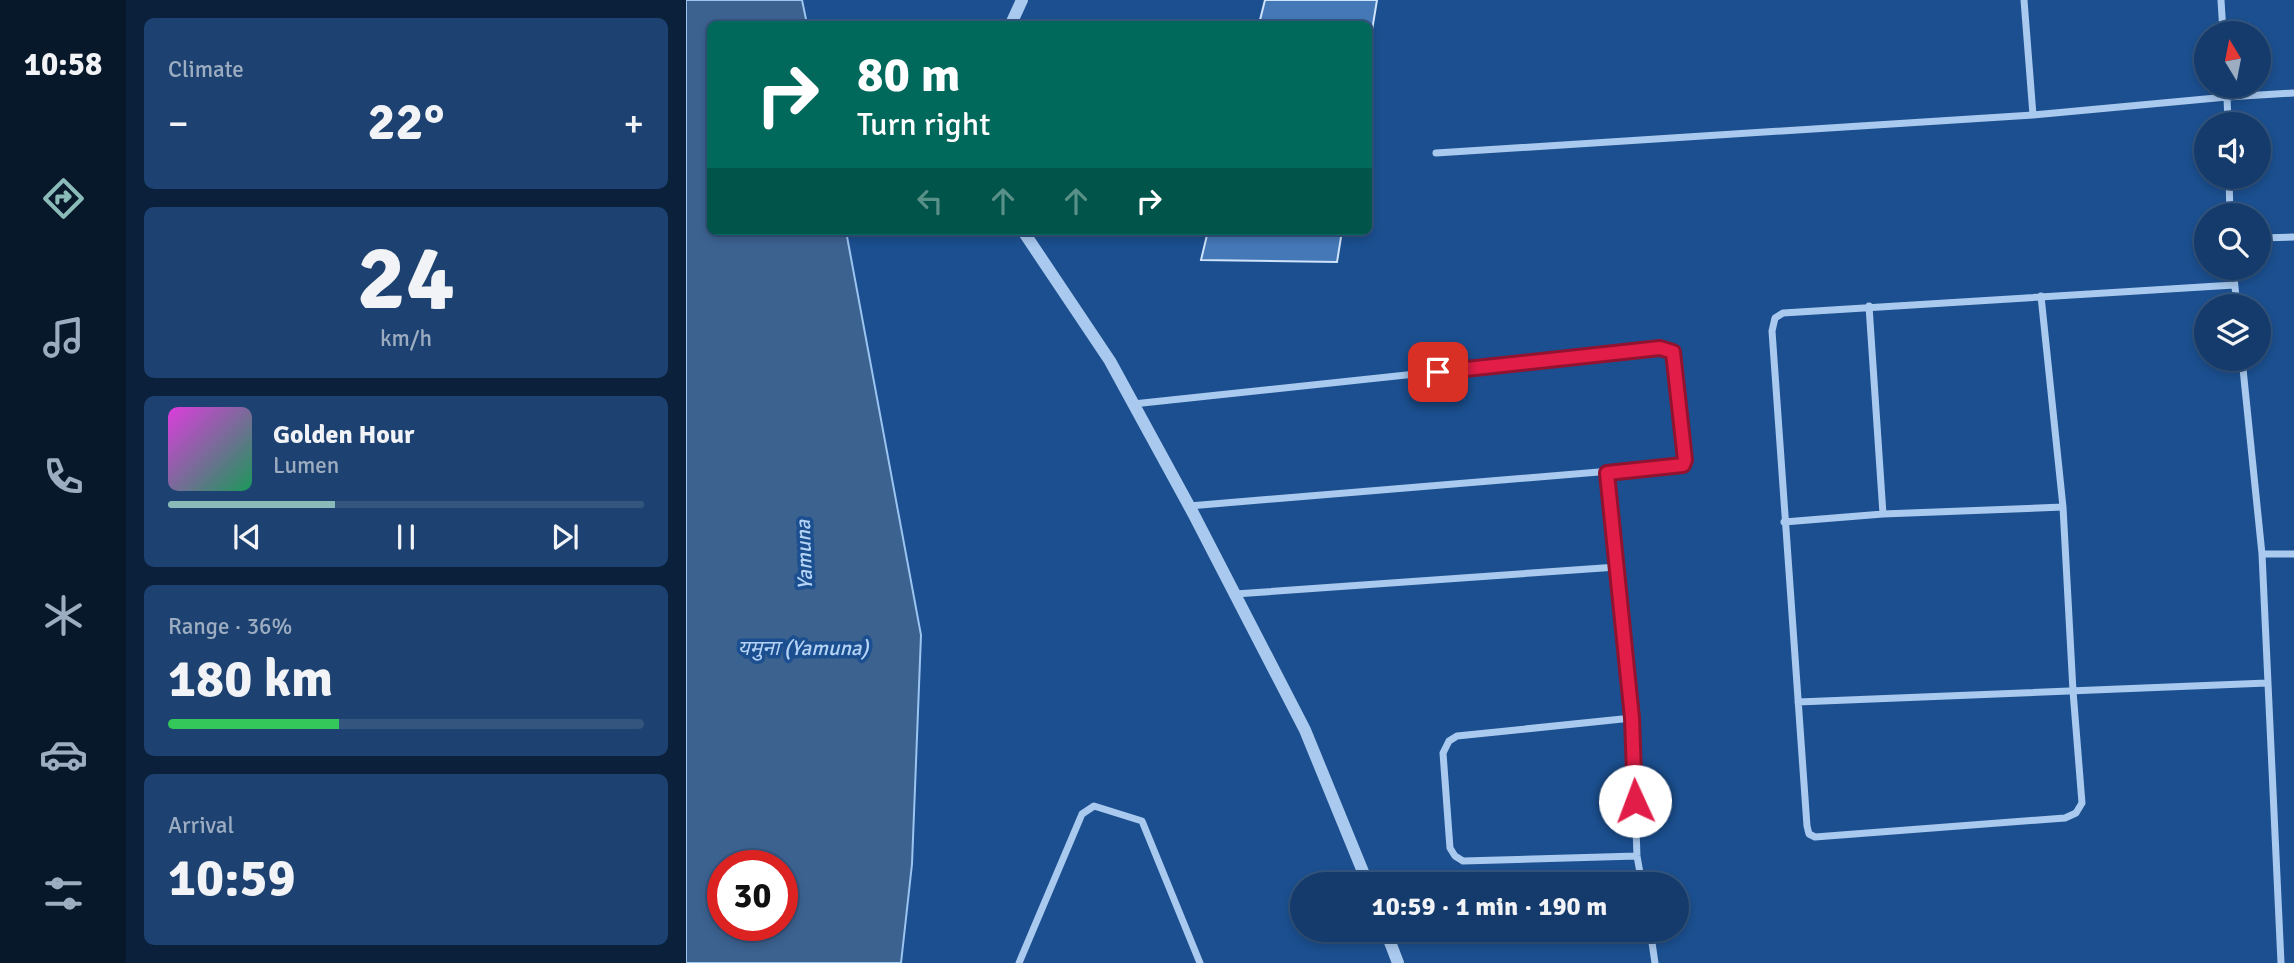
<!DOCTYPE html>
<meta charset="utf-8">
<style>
:root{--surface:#143b6b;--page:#1d4271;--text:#f1f3f6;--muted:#9dadc1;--line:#33557e;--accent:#8bbbb9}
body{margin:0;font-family:Signika,"Noto Sans Devanagari",sans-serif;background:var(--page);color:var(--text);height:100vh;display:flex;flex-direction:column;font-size:26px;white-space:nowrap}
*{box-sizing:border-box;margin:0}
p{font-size:23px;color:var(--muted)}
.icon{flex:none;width:38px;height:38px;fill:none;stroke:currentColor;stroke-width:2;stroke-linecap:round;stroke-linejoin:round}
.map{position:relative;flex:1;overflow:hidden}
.details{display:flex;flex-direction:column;gap:18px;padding:18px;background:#0b203b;width:560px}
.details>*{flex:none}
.guide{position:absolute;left:21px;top:21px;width:665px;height:214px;border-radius:10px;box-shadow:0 4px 10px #0003,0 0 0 2px var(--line);background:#00695c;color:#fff;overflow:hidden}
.needle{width:46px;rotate:350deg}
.tools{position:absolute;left:1508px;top:21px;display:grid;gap:14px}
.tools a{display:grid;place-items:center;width:77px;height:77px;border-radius:50%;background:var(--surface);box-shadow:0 4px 10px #0003,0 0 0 2px var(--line);font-size:35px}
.speed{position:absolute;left:21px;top:850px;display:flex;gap:14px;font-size:35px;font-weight:700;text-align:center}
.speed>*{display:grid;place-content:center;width:91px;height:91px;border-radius:50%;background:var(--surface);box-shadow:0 4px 10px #0003,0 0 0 2px var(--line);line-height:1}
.speed .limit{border:10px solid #d22;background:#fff;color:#111}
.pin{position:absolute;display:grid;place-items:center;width:60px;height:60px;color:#fff;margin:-30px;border-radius:14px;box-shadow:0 4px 10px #0006}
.me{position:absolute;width:77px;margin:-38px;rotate:358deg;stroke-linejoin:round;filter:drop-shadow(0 0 5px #0008)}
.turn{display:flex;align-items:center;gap:24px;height:147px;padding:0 35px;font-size:32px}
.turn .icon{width:91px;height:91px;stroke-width:2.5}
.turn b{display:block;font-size:49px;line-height:60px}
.lanes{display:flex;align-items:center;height:66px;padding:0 35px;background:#0003;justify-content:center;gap:35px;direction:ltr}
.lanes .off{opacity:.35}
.big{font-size:52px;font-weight:700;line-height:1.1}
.details .widget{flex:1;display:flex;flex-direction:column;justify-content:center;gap:10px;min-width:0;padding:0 24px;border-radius:10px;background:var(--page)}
.details .dial{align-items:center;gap:0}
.dial b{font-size:91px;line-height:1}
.song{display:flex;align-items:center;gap:21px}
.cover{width:84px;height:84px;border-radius:10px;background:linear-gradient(135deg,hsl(300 70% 55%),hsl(150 70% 35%))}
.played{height:7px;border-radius:4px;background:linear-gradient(90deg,var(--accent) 35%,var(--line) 35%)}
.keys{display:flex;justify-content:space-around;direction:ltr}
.heat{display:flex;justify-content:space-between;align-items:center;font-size:38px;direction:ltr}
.charge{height:10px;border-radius:5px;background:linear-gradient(90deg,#34c759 36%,var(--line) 0)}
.trip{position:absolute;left:604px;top:872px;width:399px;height:70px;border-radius:35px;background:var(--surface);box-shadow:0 4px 10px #0003,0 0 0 2px var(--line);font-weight:700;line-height:70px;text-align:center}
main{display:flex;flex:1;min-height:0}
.tab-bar{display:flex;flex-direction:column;width:126px;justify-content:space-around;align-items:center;background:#08182b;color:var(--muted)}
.tab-bar .icon{width:49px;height:49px}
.tab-bar .on{color:var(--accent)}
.tab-bar b{font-size:32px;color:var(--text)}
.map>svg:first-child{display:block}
.water{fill:#3c6290;stroke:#9cc4f0;stroke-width:2;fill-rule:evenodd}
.building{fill:#4478b7;stroke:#cfe3fa;stroke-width:2}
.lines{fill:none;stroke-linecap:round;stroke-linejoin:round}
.minor{stroke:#a9c9ee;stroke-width:7}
.tertiary{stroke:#a9c9ee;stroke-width:12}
.route-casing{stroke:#92132f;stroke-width:18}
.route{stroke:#e11d48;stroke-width:12}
.labels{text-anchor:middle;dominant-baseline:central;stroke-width:7;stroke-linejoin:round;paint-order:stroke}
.water-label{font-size:21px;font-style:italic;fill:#b5d3f5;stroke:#1b4f8f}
</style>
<main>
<nav class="tab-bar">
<b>10:58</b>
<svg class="icon on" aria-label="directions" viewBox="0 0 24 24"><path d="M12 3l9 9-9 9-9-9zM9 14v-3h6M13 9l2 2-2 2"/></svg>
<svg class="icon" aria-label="music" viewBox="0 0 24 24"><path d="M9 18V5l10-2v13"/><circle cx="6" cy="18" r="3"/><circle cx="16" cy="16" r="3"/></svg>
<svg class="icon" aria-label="phone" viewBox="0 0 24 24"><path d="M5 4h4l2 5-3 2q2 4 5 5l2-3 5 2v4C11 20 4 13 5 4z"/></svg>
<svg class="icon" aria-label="climate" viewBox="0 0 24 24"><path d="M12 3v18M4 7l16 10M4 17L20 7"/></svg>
<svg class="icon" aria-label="car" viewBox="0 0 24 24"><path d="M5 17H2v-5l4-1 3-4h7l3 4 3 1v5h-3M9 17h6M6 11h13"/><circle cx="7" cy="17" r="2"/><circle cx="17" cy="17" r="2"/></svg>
<svg class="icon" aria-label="filters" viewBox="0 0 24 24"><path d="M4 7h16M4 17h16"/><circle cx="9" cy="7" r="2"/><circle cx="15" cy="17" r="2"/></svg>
</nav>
<section class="details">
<div class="widget"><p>Climate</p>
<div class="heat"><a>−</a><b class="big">22°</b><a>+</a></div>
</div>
<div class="widget dial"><b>24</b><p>km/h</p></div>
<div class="widget">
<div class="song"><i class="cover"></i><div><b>Golden Hour</b><p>Lumen</p></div></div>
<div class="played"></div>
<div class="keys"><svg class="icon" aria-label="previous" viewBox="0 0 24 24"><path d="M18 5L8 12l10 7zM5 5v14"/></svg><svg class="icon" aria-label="pause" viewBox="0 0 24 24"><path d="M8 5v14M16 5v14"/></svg><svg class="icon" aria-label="next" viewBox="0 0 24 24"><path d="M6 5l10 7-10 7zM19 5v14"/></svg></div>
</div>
<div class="widget"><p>Range · 36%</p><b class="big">180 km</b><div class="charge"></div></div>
<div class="widget"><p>Arrival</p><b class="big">10:59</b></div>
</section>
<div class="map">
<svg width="1608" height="963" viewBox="0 0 1608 963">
<rect width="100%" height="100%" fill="#1b4f8f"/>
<path class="water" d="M0,0H116L121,24H24V231H160L235,635L226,864L215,963H0ZM37,866H96V926H37Z"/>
<path class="building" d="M579,0H691L682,55V24H573Z
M522,231H656L651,262L515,260Z"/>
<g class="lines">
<path class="minor" d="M1338,0L1347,115
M1535,0L1537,33
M1540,86L1541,97L1608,93
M750,153L1347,115L1541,97L1542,124
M1543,177L1544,215
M1573,238L1608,237
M1547,268L1551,306
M1355,296L1377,507L1387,691L1396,803L1390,813L1379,818L1129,837L1123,834L1121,826L1086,331L1089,318L1097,313L1548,285
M1183,306L1197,514
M1556,359L1576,554L1595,963
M447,404L974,348L987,351L999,460L997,465L503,506
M921,473L946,718L951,856L956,884
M1098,522L1197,514L1377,507
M1576,554H1608
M549,594L931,567
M1112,702L1581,683
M946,718L771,736L763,741L757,753L764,848L769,856L777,861L951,856
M964,929L969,963
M333,963L396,814L408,806L456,821L514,963"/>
<path class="tertiary" d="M325,24L336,0
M337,231L424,361L507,513L619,730L682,884
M699,929L712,963"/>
</g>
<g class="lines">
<defs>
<path id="route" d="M752,372L974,348L987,352L999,460L997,465L921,473L946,718L949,801"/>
</defs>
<use href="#route" class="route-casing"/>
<use href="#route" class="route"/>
</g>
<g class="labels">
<g class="water-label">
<text transform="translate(118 555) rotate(-92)">Yamuna</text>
<text x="117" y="648">यमुना (Yamuna)</text>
</g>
</g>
</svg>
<div class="tools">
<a><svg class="needle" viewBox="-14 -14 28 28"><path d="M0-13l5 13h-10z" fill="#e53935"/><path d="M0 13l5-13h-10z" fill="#9dadc1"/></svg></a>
<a><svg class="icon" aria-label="sound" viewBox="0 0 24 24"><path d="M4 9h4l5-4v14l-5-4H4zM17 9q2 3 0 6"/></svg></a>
<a><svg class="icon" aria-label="search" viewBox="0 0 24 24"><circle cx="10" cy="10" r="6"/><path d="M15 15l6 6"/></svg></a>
<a><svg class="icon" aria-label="layers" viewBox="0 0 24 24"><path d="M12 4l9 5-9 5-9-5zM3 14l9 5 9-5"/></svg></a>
</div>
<div class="speed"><div class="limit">30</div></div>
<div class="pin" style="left:752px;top:372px;background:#d93025"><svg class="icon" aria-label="arrive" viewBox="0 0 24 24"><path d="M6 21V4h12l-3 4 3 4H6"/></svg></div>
<svg class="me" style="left:949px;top:801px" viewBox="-20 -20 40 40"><circle r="19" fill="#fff"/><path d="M0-13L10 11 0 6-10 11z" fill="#e11d48"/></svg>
<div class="trip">10:59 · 1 min · 190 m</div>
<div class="guide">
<div class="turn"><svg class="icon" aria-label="right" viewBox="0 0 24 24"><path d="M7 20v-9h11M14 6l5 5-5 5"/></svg><div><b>80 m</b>Turn right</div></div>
<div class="lanes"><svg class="icon off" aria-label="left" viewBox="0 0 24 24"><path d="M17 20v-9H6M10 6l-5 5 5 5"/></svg><svg class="icon off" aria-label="ahead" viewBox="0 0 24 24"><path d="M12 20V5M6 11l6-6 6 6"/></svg><svg class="icon off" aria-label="ahead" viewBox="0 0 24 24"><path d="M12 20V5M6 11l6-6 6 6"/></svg><svg class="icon" aria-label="right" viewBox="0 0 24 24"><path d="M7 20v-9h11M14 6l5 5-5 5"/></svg></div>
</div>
</div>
</main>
